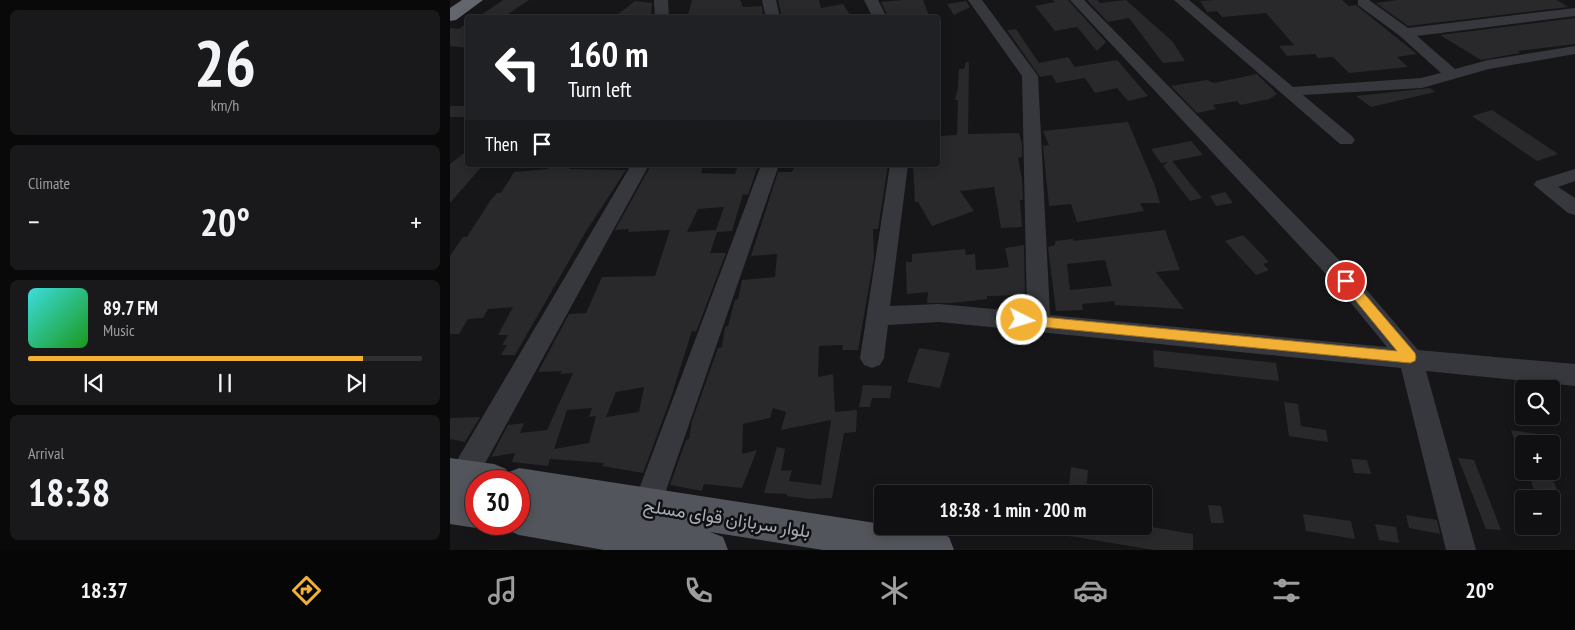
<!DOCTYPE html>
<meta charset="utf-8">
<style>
:root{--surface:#101012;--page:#19191b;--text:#f1f3f6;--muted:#9c9d9f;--line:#303032;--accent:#f2b134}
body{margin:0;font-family:"PT Sans Narrow",Vazirmatn,sans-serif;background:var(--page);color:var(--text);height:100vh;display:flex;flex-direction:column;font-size:19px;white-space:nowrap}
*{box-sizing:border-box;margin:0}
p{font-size:16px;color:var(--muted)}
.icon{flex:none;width:28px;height:28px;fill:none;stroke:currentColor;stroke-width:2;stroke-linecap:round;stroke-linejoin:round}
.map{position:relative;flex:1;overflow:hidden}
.details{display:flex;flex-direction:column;gap:10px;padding:10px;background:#09090a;width:450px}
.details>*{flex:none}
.top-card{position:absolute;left:15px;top:15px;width:475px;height:152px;border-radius:5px;box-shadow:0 2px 12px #0003,0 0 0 1px var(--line);background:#202124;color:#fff;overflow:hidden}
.controls{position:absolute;left:1065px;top:380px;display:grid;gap:10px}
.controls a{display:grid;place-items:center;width:45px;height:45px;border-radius:5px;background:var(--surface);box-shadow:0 2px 12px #0003,0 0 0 1px var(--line);font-size:25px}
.speed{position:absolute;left:15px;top:470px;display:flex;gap:10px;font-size:25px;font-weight:700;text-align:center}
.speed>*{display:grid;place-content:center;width:65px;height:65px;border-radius:50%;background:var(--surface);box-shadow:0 2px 12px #0003,0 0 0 1px var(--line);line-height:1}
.speed .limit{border:8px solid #d22;background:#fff;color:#111}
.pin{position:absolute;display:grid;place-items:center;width:42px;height:42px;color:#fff;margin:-21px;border:2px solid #fff;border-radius:50%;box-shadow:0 1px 5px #0007}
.me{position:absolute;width:55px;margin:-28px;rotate:95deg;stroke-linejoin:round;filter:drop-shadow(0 0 4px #0008)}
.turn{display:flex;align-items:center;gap:18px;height:105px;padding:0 20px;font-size:22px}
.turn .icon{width:65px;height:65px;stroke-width:2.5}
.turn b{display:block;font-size:35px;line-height:42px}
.then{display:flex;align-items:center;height:48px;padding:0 20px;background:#0003;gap:10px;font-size:19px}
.big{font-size:38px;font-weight:800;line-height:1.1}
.details .tile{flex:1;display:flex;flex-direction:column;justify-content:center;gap:8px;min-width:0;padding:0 18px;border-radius:8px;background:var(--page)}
.details .dial{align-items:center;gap:0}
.dial b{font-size:65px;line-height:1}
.song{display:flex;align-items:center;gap:15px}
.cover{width:60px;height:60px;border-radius:8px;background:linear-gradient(135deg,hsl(180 70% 55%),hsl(120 70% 35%))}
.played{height:5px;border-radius:2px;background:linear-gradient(90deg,var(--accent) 85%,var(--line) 85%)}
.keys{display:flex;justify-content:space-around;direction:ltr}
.heat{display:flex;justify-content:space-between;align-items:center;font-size:28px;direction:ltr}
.trip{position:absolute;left:424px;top:485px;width:278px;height:50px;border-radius:5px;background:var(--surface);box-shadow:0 2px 12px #0003,0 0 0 1px var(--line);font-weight:800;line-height:50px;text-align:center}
.tab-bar{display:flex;height:80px;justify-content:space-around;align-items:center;background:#060607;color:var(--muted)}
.tab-bar .icon{width:35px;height:35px}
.tab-bar .active{color:var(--accent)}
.tab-bar b{font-size:22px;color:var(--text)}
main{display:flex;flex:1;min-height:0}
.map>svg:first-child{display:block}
.building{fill:#29292c;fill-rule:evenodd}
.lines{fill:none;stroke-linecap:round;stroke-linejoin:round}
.minor{fill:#37383d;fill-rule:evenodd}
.major{fill:#53555c;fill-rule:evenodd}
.highway{fill:#63666e;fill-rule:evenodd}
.route{fill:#f2b134;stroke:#9d7322}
.labels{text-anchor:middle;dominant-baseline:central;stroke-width:5;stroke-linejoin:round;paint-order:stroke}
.near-street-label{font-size:18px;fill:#a8adb8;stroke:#111113}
</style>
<main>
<section class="details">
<div class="tile dial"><b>26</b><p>km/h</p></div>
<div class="tile"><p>Climate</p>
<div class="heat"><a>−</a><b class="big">20°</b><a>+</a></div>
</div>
<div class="tile">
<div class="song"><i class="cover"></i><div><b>89.7 FM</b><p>Music</p></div></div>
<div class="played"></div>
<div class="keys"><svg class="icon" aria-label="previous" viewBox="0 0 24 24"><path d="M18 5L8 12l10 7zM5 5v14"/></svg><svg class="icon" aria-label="pause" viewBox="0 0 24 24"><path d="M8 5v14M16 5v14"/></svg><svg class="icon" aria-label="next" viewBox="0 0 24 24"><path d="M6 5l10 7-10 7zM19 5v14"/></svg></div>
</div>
<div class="tile"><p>Arrival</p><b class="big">18:38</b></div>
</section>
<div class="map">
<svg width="1125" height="550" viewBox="0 0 1125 550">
<rect width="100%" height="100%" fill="#161618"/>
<path class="building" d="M53,0H79L54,17L31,15Z
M242,0H290L293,7L312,6L313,18H237Z
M328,0H369L371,8L393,4L402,18H353V16L332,18Z
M453,0H473L480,18H439L431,2Z
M603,0H618L656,42L647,51L627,27L605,31L585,6L605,2Z
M637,0H647L650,3L676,0L723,42L735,61L713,63L679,18L658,22Z
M764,0H892L899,6L906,5L967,54L947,57L958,67L899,73L883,57L868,58L865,54L837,56L829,46L844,45L816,13L772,17L767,11L757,12L750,1Z
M947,0H1107L1118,7L958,26L926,3Z
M185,1L202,3L201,16L192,14L187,18H163Z
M516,1L520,7L504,15L497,4Z
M1125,18V44L1068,51L1070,53L1031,60L990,35Z
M18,23V48L0,46V28L9,29Z
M566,29L589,63L618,57L625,67L667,60L698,96L678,101L667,88L645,93L635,78L606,83L602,75L590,77L557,30Z
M516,62H519L518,134L569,133L572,144V157L568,158L572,179L573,200H570L572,227L551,228L544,187L510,191L524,211L482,226L468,202H465L463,165H488V136L507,135L508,100H505L508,88L509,69H514Z
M807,74L827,94L819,99L791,105L787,101L763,105L766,109L747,113L721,86L757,80L764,83Z
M980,88L985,92L921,107L906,96Z
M0,106H18V117H0Z
M1042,110L1108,154L1087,161L1022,116Z
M678,122L705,186L710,203H690L694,211L627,222L621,204L599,206L593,146L599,145L593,131Z
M741,141L753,155L722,161L752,198L740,201L713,166L718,162L711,163L701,149Z
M18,150V165H33L0,203V164Z
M101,165H121L119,169L176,170L135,233L65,355H51L57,345H52L58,335H48L63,307L38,309L33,318L18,319L9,334H0V256L13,237H17L40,201L47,193H51L64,172L98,169Z
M201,165H253L251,173L285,174L288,165H308L298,195L293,194L282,231L267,232L260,253H276L274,258L246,332L242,331L220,400L193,473L152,466L154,463L100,459L98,466L62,462L65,453L41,457L58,425L74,423L70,433L97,430L123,373L110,374L112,371L88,372L119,314L136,313L152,277L205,276L220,230L178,232L179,229L165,230ZM274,207L266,230L237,232L248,209ZM194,387L189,412L156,417L166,392ZM142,408L139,417L146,416L139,443L104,449L117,410Z
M378,165H438L428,229H423L424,258L408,350H392L393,345L369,346L368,377L383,374L385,412L407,410L406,432L394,433L382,498L359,499L337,496V494L314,493L327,447L335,449L331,471L342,470L339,481L371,485L381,420L331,430L336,412L323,408L320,418L293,424L292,454L307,450L292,488L254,484L252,491L220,485L236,440L239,439L242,421L268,348L272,347L275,327L278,326L285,300L288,299L292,280L325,277L327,254L301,256L328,172H342L344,167Z
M775,192L783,203L766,206L760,196Z
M715,230L730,270L706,272L734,309L665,305L664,301L632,304L633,310L606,311L598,247L605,245V241L623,239V241ZM655,260L662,286L620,290L617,264Z
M793,235L819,262L813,264L819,270L806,275L775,241Z
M574,245L575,295L537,296V299L502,303H477L478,292L457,294L456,262H462V254L515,249L516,255L525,254L526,270L543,269L559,267L555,248Z
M469,348L500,353L490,388L457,382Z
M703,350L826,363L829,381L704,367Z
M413,385L442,386L440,398H422L420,407H409Z
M834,402L848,404L851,426L876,430L878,442L839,436Z
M30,417L15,442L0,439V418Z
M1061,430L1107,437L1106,444H1066Z
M1008,458L1024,460L1051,530L1036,529Z
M901,459L917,460L921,474L904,473Z
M621,467L638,470L636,494H618Z
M1077,471H1099L1110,496L1085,492Z
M758,505L771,506L774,523H761Z
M853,514L901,521L905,539L856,531Z
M956,515L987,520L990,534L959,528Z
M925,524L946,527L949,543L929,540Z
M598,526H695L743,534V550H704L632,538L598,533Z"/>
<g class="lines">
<path class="minor" d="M204,0H218L219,18H205Z
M312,0H326L330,18H316Z
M414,0H428L437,18H423Z
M518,0H532L588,76L600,315L937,347L888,287L620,0H634L904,275L968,350L1125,364V386L976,371L1026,550H996L951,368L489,322L438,325L434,358L430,365L422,368L414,365L410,358L440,165H458L440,306L489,304L577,312L572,76Z
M724,0H739L843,87L971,78L991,73L950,36L908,5V0H919L958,28L1125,8V16L967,36L1005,69L1038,60L1125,46V54L1039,69L972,88L853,95L902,136L905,140L902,144H890Z
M181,165H199L23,485L13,489L3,485L0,477L3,467Z
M311,165H329L211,505L207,515L197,519L187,515L183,505Z
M1125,169V181L1108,187L1125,198V215L1118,213L1084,185L1086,181Z"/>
<path class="major" d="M0,458L44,464L56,469L57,473L69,468L432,524V526L486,532L499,537L504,550H373L260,532L273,537L278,550H154L69,535L57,530L54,524H69V481H26V524H37L26,528L0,524Z"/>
<path class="highway" d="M12,0H33L6,20L0,21V8Z"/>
</g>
<path class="route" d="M896,276L900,277L965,353L966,357L965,361L960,363L572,325L566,320L572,315L947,351L892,284V277Z"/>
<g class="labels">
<g class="near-street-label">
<text transform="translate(277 518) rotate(9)">بلوار سربازان قوای مسلح</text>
</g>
</g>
</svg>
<div class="controls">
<a><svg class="icon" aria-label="search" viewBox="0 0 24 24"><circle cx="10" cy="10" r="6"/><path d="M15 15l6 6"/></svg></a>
<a>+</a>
<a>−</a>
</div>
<div class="speed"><div class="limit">30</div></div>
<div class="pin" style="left:896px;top:281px;background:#d93025"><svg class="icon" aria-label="arrive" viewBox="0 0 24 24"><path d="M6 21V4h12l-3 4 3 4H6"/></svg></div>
<svg class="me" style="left:572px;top:320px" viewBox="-20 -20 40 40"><circle r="17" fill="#f2b134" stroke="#fff" stroke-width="3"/><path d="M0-11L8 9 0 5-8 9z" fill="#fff"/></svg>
<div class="trip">18:38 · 1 min · 200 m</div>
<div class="top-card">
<div class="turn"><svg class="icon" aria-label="left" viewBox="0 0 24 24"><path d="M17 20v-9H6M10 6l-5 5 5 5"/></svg><div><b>160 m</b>Turn left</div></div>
<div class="then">Then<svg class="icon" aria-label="arrive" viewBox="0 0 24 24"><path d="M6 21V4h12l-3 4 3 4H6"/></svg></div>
</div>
</div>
</main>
<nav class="tab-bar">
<b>18:37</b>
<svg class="icon active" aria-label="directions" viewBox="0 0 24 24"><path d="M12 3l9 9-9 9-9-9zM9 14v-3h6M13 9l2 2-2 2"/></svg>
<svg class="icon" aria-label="music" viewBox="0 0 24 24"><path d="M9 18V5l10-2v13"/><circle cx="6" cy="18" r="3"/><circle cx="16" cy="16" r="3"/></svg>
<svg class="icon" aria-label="phone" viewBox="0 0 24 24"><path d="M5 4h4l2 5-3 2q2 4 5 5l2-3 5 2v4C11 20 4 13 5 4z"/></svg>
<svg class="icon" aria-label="climate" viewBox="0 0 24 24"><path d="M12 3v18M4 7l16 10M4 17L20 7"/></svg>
<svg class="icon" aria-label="car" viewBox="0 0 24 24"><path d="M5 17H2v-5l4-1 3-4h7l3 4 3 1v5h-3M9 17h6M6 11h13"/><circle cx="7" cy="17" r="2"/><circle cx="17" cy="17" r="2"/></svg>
<svg class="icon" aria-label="filters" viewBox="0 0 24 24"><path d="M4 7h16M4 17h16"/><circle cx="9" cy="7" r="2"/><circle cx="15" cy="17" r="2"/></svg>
<b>20°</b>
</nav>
